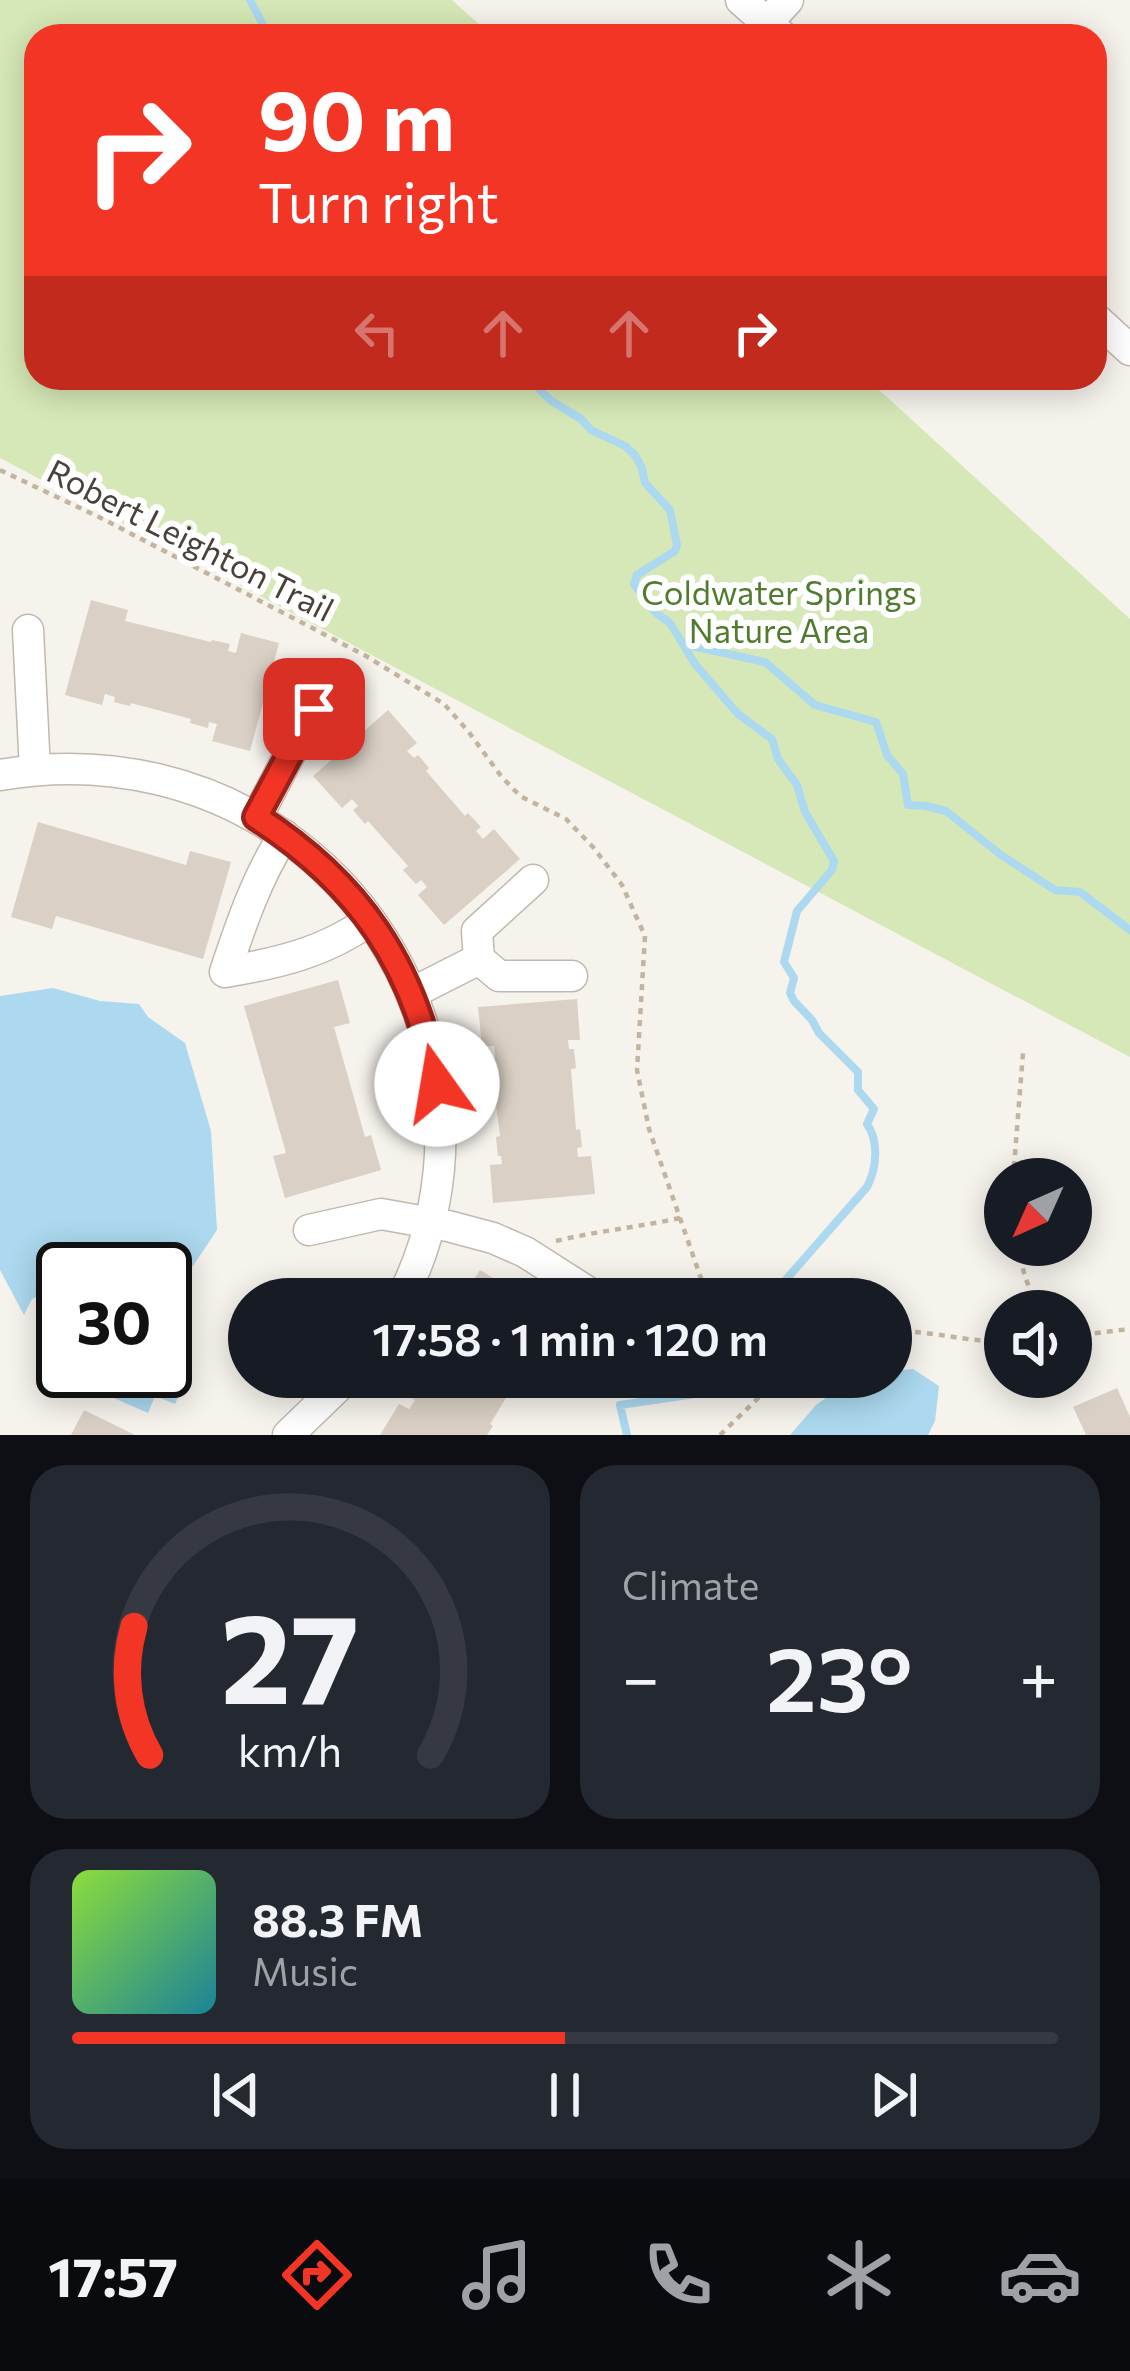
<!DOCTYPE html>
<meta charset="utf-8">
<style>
:root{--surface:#171b24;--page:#242831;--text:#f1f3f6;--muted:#9ea1a6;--line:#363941;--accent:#f33526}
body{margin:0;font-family:Commissioner,sans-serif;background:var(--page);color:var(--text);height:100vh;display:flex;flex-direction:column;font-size:45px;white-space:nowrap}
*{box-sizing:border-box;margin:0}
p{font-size:39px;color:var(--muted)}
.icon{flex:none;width:66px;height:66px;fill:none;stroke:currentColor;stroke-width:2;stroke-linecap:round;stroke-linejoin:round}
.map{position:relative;height:1435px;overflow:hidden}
.drawer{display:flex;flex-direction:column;gap:30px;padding:30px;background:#0d0f14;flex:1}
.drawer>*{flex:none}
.hud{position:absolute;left:24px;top:24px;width:1083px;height:366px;border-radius:36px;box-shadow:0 6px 30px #0003;background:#f33526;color:#fff;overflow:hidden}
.needle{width:78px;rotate:225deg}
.buttons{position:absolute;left:984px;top:1158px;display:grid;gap:24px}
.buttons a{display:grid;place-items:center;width:108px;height:108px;border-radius:50%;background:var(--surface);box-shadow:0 6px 30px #0003;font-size:60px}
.speed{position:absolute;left:36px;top:1242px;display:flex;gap:24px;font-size:60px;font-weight:700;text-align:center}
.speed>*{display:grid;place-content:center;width:156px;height:156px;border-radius:50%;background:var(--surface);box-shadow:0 6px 30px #0003;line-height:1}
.speed .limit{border:6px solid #111;border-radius:18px;background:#fff;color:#111}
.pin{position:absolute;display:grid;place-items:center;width:102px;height:102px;color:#fff;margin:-51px;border-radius:24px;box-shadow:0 6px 18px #0006}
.me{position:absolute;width:132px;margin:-66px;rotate:347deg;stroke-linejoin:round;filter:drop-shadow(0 0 9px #0008)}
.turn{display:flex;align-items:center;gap:42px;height:252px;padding:0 36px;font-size:54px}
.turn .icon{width:156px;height:156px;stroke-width:2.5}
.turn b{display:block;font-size:84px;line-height:102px}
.lanes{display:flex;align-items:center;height:114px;padding:0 36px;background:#0003;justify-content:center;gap:60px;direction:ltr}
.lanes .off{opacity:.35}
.big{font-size:90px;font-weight:600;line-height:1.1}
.drawer .widget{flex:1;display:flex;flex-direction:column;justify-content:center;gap:18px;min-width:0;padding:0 42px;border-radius:36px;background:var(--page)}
.drawer .dial{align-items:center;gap:0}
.dial svg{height:312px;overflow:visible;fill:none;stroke:var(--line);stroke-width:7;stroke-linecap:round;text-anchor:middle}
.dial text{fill:var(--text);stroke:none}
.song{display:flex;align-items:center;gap:36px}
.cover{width:144px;height:144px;border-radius:18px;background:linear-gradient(135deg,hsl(90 70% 55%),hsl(190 70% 35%))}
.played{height:12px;border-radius:6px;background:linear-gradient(90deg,var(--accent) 50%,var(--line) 50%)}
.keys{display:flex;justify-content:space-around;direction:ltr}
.heat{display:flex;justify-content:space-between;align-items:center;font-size:66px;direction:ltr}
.drawer .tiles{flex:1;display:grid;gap:30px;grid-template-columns:1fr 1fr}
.widget:last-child{grid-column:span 2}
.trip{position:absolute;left:228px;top:1278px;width:684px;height:120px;border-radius:60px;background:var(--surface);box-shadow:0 6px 30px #0003;font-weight:600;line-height:120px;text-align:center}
.tab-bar{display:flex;height:192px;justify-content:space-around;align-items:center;background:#090b0e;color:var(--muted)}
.tab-bar .icon{width:84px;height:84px}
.tab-bar .active{color:var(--accent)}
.tab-bar b{font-size:54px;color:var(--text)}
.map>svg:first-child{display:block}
.green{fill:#d6e8b7}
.water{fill:#acd9ef}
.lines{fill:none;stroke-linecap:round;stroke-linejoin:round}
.stream{stroke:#acd9ef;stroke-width:8}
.building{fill:#dad0c5}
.minor-casing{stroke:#c1b9af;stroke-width:33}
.path{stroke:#c2b4a1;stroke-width:4.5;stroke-dasharray:6 6;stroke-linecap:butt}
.minor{stroke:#fff;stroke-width:30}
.route-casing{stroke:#9e2219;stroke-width:30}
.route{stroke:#f33526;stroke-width:21}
.labels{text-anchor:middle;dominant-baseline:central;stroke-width:12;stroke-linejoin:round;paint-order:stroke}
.street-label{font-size:33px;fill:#4a423a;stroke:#fff}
.park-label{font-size:33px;fill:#517b2e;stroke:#fff}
</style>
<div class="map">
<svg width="1130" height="1435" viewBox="0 0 1130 1435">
<rect width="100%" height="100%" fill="#f6f2ec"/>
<path class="green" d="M0,0H452L492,36H36V378H866L1130,619V1057L0,458Z"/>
<path class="water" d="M53,988L100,1001L139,1004L148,1017L185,1043L211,1131L217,1230L193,1266L165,1288V1269H63V1287L32,1299L24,1315L0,1270V996Z
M913,1369L939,1386L935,1421L928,1435H790L816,1405L855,1377H891V1371Z
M106,1371H134L181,1391L175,1404L155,1396L148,1413L98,1391Z"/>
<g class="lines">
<path class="stream" d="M250,0L269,36
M535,378L539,389L550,400L581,419L591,430L625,446L635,455L642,468L645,483L670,510L677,545L675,551L637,575L634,584L655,612L670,623L695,664L738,714L772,739L778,759L797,785L805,812L834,861L832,870L797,911L784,962L794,978L790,993L794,1001L812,1020L819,1033L858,1072V1090L874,1109L867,1124C879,1141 877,1168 867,1187L769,1299
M683,644L765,662L815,705L876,722L887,755L903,774L908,805L926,806L946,811L1001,855L1055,890L1080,892L1130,930
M627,1435L620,1405L702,1393L696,1377"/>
</g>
<path class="building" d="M91,600L128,610L125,621L211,642L212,640L230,644L228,651L236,653L241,633L279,643L250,751L212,741L217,724L209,722L208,728L190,723L191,719L131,703L130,706L114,702L115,697L105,694L102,705L65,695Z
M388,710L417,743L407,751L414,758L418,755L429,768L426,771L465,816L468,813L481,827L476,831L483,839L494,829L520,859L444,925L418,895L427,887L421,880L416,884L403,870L408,866L368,821L365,824L353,810L358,806L352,799L342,808L313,776Z
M38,822L186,865L190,851L231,862L203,959L56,916L52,929L11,917Z
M338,980L350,1023L334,1027L365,1137L371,1135L381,1170L285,1198L273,1156L286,1153L244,1006Z
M577,999L580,1040H568L569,1049H574L576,1068L571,1069L576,1130L580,1129L582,1147L577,1148L578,1157L591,1156L595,1194L493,1203L490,1165L502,1164L501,1156H498L496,1137L500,1136L490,1058L495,1057L494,1046H482L478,1007Z
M480,1270L528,1299H462Z
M427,1377H519L490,1424L493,1426L487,1435H380L399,1404L409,1409L415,1400L410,1397L420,1381L424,1383Z
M1117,1388L1130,1417V1435H1086L1073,1407Z
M84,1410L135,1435H71Z"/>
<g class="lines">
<defs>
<path id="minor" d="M741,0L782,36
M767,23L788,0
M1095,318L1130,350
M28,630L35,770
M0,775C218,737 417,882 439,1105C445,1170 432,1241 401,1299
M257,817L313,709
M284,835C257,877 241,924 225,972C279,963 326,952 370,920
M479,959L477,931L533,880
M412,993L479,959L499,976H572
M309,1230L381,1214L448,1226L493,1238L525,1252L594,1296
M288,1435L348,1377"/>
</defs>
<use href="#minor" class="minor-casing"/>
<path class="path" d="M0,470L99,517L366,656L444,704L468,731L501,776L520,796L566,819L593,847L622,885L645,936L637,1070L649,1129L704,1287L716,1299
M1013,1179L1023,1053
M556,1241C597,1231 639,1227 680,1218
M1017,1245L1025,1277L1039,1311
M891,1332C930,1329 966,1343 1005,1341
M1071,1336L1130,1329
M720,1435L780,1377"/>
<use href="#minor" class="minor"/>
</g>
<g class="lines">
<defs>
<path id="route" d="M314,709L256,817C359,883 414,965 437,1084"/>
</defs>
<use href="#route" class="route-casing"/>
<use href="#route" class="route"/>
</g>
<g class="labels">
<g class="street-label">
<text transform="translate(191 539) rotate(27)">Robert Leighton Trail</text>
</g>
<g class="park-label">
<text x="779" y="591">Coldwater Springs<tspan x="779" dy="38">Nature Area</tspan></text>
</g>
</g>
</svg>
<div class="buttons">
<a><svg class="needle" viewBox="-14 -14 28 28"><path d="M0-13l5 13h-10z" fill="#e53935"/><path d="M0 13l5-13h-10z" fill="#9ea1a6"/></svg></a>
<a><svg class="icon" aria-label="sound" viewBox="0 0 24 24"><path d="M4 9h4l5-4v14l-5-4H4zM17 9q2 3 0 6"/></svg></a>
</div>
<div class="speed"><div class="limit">30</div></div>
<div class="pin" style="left:314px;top:709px;background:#d93025"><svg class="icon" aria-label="arrive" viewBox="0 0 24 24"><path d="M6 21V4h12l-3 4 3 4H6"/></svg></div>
<svg class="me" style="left:437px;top:1084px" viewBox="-20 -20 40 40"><circle r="19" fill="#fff"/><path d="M0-13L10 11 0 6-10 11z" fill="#f33526"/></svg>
<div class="trip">17:58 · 1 min · 120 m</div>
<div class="hud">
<div class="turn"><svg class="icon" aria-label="right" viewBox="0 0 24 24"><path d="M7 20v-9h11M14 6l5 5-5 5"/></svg><div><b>90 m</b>Turn right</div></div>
<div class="lanes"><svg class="icon off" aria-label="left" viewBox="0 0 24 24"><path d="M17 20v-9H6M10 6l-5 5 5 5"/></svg><svg class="icon off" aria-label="ahead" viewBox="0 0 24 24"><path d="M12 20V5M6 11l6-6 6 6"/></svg><svg class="icon off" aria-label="ahead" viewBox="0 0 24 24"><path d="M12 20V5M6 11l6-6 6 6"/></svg><svg class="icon" aria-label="right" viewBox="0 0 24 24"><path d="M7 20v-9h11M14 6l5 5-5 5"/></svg></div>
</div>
</div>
<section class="drawer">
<div class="tiles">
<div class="widget dial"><svg viewBox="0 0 100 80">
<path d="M14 69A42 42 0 1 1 86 69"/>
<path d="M14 69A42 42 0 0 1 10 36" stroke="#f33526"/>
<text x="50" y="56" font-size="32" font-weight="700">27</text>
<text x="50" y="72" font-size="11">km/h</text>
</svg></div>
<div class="widget"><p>Climate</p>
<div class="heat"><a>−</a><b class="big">23°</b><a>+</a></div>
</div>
<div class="widget">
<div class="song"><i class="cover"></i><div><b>88.3 FM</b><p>Music</p></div></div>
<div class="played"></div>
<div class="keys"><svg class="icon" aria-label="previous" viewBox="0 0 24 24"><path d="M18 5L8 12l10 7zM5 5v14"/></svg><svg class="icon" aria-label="pause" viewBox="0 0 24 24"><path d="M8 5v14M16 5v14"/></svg><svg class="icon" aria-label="next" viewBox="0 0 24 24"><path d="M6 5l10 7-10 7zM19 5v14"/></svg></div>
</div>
</div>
</section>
<nav class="tab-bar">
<b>17:57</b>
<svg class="icon active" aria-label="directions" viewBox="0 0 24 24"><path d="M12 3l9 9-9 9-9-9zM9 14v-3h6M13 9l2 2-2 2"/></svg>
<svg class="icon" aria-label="music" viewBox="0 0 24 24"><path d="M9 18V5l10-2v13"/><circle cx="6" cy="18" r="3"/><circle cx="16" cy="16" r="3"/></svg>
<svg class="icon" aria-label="phone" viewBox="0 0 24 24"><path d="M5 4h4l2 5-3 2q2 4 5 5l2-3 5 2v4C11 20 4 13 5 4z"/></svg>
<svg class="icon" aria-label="climate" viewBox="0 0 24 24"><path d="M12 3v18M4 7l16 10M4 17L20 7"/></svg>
<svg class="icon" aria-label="car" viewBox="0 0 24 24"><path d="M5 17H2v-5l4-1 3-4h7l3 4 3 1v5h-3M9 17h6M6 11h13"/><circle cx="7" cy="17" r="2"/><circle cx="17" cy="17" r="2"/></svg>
</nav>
